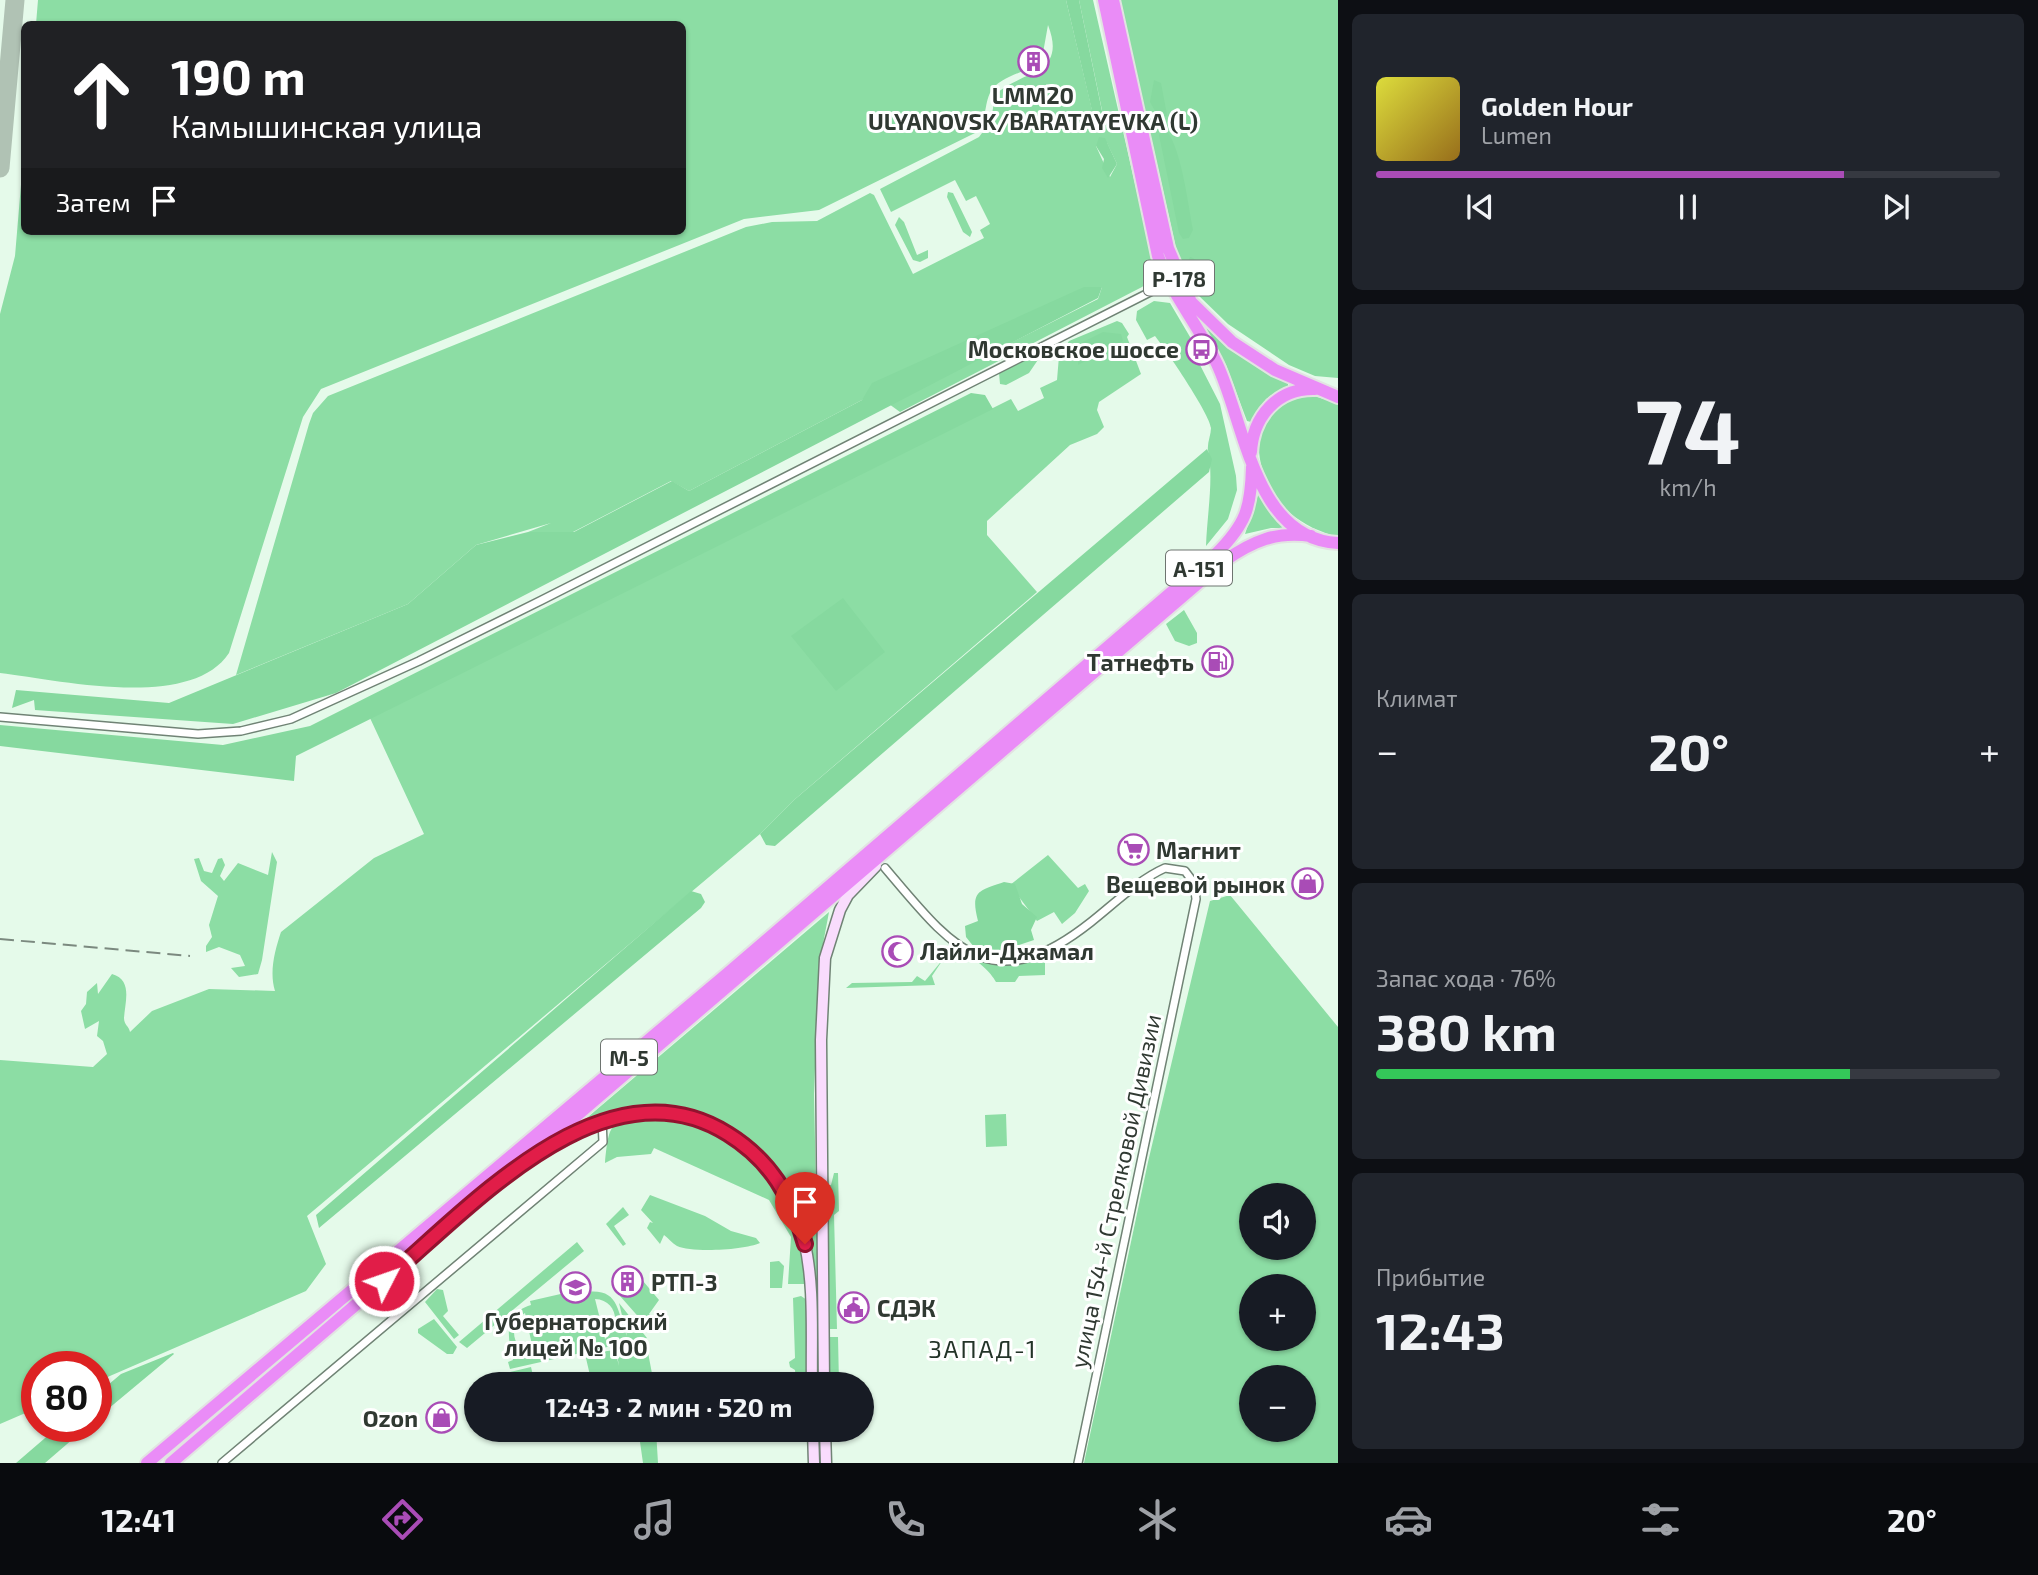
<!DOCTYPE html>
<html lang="ru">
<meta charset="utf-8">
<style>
:root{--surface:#171b24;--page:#20242c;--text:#f1f3f6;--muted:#9ea1a6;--line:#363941;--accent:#a94cb6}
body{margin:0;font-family:"Exo 2",sans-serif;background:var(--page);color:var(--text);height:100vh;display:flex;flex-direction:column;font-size:26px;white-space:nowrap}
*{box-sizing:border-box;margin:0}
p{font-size:23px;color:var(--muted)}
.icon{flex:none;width:38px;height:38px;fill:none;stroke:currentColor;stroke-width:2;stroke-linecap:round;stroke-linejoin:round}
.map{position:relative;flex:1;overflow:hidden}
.panel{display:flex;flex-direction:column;gap:14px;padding:14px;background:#0d0f14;width:700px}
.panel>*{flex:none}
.guide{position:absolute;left:21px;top:21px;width:665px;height:214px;border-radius:10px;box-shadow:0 2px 5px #0004;background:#202124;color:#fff;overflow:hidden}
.controls{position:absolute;left:1239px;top:1183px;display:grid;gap:14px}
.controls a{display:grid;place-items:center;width:77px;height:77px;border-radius:50%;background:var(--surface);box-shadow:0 2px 5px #0004;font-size:35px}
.speed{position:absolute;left:21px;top:1351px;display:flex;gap:14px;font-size:35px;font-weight:700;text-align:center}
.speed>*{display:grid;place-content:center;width:91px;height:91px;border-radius:50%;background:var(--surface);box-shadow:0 2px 5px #0004;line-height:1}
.speed .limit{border:10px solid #d22;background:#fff;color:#111}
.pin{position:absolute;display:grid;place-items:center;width:60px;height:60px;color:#fff;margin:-72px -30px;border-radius:50% 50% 50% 0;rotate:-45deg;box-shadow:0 0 7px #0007}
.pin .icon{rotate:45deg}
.me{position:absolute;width:77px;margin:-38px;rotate:49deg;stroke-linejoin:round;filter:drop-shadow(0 0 5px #0008)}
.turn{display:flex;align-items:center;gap:24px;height:147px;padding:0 35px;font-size:32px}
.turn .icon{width:91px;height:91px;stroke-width:2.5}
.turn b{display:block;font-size:49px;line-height:60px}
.then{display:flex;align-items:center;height:66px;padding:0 35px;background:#0003;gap:14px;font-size:26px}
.big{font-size:52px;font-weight:700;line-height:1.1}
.panel .card{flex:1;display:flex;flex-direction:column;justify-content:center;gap:10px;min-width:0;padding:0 24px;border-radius:10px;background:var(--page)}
.panel .dial{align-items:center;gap:0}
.dial b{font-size:91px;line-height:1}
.song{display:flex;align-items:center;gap:21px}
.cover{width:84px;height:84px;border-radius:10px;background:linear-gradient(135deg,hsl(60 70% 55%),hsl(40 70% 35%))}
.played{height:7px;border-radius:4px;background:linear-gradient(90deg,var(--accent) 75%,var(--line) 75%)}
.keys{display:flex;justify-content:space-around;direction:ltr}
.heat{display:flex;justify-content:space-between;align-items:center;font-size:38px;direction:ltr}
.charge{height:10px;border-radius:5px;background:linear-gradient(90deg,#34c759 76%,var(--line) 0)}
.trip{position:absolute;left:464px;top:1372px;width:410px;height:70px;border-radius:35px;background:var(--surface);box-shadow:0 2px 5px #0004;font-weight:700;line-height:70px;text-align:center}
.menu{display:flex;height:112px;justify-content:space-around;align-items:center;background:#090b0e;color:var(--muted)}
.menu .icon{width:49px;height:49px}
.menu .on{color:var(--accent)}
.menu b{font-size:32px;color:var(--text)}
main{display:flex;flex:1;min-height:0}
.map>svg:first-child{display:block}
.green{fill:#8cdda4;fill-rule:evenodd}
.forest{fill:#86d99f}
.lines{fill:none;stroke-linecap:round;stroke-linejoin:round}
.taxiway{stroke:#b0c2b4;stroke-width:19}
.street-casing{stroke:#708375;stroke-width:10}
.secondary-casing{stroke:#708375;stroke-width:13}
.highway-casing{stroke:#e2e3e2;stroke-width:16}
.street{stroke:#fff;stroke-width:7}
.secondary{stroke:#f9dcfd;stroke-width:10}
.highway{stroke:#ea8cf7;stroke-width:12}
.rail{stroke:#7b897f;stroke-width:2;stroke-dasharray:14 7;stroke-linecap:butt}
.route-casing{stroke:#92132f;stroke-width:18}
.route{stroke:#e11d48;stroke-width:12}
.labels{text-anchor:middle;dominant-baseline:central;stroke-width:6;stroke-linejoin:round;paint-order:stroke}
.shield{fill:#fff;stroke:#6e7470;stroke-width:2}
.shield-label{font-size:21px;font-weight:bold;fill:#303932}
.poi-label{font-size:23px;font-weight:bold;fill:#303932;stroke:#fff;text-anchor:end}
.street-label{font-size:23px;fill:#303932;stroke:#fff}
.neighbourhood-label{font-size:24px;letter-spacing:2px;fill:#233428;stroke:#fff}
</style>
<main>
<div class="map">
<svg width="1338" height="1463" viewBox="0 0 1338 1463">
<rect width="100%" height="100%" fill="#e5faea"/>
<path class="green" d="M38,0H1066L1093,114L1103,115L1079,0H1093L1154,267L1149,281L1142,287L900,412L889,404L1098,299L1102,287L862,400L689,491L671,481L573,532H528L551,523L476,545L408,604L236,675L309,424L313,413L328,396L746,227L772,222L817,221L870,193L874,195L913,274L984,238L980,230L990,224L976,196L966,201L955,180L891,212L880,189L979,137L991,121L995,95C1020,70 1068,77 1048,25L1041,64C1028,70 998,78 991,91C983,106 988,120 975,133L819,210L744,219L321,389L303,417L229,653C191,711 59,680 0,673V314L15,256L24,149V231H682V24H36ZM1107,143L1117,164L1110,177L1096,146Z
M1120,0H1338V378L1315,376L1289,365L1228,324L1195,292L1178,257Z
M948,192L953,193L972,232L970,237L963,232L947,197Z
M899,217L904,222L917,255L928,250V258L920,262L913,260L895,225Z
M1154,301L1170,303L1193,342L1200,365L1220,404L1236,476L1237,490L1228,519L1206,546C1207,515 1214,478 1208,450C1207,443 1211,435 1211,428C1210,414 1166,350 1155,336L1147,340L1136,320L1137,311Z
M1117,321L1122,323L1129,334L1127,337L1141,374L1099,402L1097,410L1104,427L1097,434L1070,445L987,521V535L1037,592L794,800L760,834L307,1216L326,1264L306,1291L96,1382V1367H37V1408L0,1424V1060L93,1067L107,1054L103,1041L97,1036L99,1021L85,1029L81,1011L86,1004L87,992L97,983L98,994L112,974C133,980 125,1002 124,1018C124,1025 129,1026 130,1032L152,1011L209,989L275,991C269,972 275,950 281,932L374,858L424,834L370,718L1011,399L1018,411L1044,398L1040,388L1057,380L1059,356L1069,341Z
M1203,324L1237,354L1288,382V386L1266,399L1251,422L1247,421L1226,365Z
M1044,351L1029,373L1006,385L1000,384L999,373Z
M1310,395L1338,403V537C1320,532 1304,525 1290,513C1249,475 1242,404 1310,395Z
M1259,492L1291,528H1271L1245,534Z
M1184,610L1197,633V643L1189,646L1175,641L1166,624Z
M272,852L277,862L262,960L258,974L239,977L231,968L245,966L240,955L219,947L206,952V946L212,937L209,925L218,896L201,881L194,859L199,858L204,871L212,873L218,859L222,858L225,865L220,876L224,881L238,863L268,875Z
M1048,855L1078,888L1085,884L1089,891L1075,913L1062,924L1054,912L1037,921L1010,885Z
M1230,895L1338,1027V1463H1084L1148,1162L1210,901ZM1251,1195H1304V1248H1251ZM1251,1286H1304V1339H1251ZM1251,1377H1304V1430H1251Z
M829,912L819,965L814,1094L818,1284H813C811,1255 811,1226 798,1200C758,1115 656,1085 575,1128Z
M961,950C984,961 1017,962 1041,957L1045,961V975L1019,976L1015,982H996C991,973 975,955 961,957Z
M944,958L932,976L935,985L846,988L852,983L912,982L917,976L925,981Z
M1006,1114L1007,1146L986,1147L985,1115Z
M649,1117C722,1124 769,1157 795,1226C802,1244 808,1265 804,1284H788L791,1237L769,1200L654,1148L651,1154L617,1157L605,1163C609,1124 609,1120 649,1117Z
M834,1173H838L839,1211L834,1215L837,1329H827L828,1185H831Z
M650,1195L705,1216L731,1231L756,1238L760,1243C745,1250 692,1253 677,1246C672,1243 668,1238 664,1235L660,1244L647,1228L650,1222L653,1223L641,1210Z
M623,1207L629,1215L614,1226L626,1244L623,1246L606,1224Z
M577,1242L584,1251L467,1348L459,1342Z
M779,1261L784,1266L782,1288H770V1262Z
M637,1281H643L659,1300L649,1314L654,1320L650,1330L620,1296Z
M437,1289L443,1290L448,1311L443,1316L459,1335L454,1339L425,1302Z
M578,1290L579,1293C620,1285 616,1309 627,1336L619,1303L647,1338L510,1369L508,1362L513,1360C508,1337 502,1314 531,1305L530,1301ZM595,1299C617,1300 622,1326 605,1339ZM525,1313L534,1354V1355C512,1350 507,1326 525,1313Z
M801,1296L807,1300L809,1384H796L795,1370L790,1367L789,1362L795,1358L793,1298Z
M434,1319L457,1347L453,1354H447L418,1333V1329Z
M827,1337H838L839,1384H827Z
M646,1342L654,1384C642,1378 608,1384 592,1384L585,1354L615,1350L619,1366L616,1349Z
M531,1367L535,1384H513L510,1372Z
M656,1430L658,1463H643L639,1435Z"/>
<path class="forest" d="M1066,0H1079L1103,116L1093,115Z
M1154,80L1161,83L1167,115L1163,119L1159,118L1150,102Z
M1163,127C1181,141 1188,206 1193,230L1189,238L1183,239L1179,233L1159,135Z
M1099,137L1105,138L1117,164L1108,178L1102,168L1104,159L1096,146Z
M1190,257C1200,259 1214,285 1212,293L1203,292L1187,263Z
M1084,287H1102L1098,298L336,693L233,724L35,710L34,700L12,708L16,690L169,703L408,604L476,545L528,532H574L672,481L689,491L862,400L872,383Z
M1103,332L1121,334L1123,341L1078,365L1079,344Z
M971,393L985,395L993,409L296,756L294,781L0,746V725L223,745L310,726Z
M1207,449L1212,459L1209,472L775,846L766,845L760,834L794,800Z
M843,598L885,652L836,691L791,636Z
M1004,882L1015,884L1022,904L1037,917L1031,930L1034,940L1001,951L974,947L966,937L965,926L978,921C970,890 979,891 1004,882Z
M691,891L701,894L705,902L701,908L319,1228L316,1215Z
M173,1353L174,1354L96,1419V1395L121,1374Z
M59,1426H88L45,1463H16Z"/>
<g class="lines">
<path class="taxiway" d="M0,168L15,0"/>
<defs>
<path id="street" d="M0,717L198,734L241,731L291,719L419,661L542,600L1168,283
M885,868C952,947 990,1002 1091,922C1114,904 1138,880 1165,868L1185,871L1194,883L1196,899L1078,1463
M222,1463L603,1142L602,1120"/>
<path id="secondary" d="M543,1149C565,1137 590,1122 616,1116C704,1098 783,1154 804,1240C815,1286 811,1338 812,1384
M824,1384L821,1040L825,958L840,910L848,895L876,866
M813,1430L814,1463
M825,1430L826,1463"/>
<path id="highway" d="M1104,0L1158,256C1172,295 1199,326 1217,364C1245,423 1254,539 1338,543
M1113,0L1168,248L1191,302L1232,342L1275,370L1338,397
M1251,452C1253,417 1277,388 1315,389
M147,1463L728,973L1216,554C1246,524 1251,508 1252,467
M171,1463L1224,561C1253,541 1276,531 1311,536"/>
</defs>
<use href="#street" class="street-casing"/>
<use href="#secondary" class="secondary-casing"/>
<use href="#highway" class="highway-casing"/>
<use href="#street" class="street"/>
<use href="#secondary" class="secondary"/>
<use href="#highway" class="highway"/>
<path class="rail" d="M0,939L190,956"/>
</g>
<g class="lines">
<defs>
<path id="route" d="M384,1281C470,1208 605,1056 728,1134C770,1160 792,1197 805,1244"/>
</defs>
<use href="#route" class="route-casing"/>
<use href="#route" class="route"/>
</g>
<defs>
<symbol id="building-ring" viewBox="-11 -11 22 22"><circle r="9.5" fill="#fff" stroke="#a94cb6" stroke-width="1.5"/><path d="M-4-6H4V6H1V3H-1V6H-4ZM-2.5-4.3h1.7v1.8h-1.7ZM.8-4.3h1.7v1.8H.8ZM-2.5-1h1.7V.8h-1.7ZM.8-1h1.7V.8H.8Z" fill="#a94cb6"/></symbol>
<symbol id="bus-ring" viewBox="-11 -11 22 22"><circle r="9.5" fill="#fff" stroke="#a94cb6" stroke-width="1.5"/><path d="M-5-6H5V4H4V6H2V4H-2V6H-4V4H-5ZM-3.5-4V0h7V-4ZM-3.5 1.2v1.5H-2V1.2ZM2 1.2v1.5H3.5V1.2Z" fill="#a94cb6"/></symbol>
<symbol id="fuel-ring" viewBox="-11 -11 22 22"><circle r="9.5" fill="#fff" stroke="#a94cb6" stroke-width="1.5"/><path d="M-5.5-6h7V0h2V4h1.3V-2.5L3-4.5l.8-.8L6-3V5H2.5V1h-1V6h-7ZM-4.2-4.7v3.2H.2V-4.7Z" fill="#a94cb6"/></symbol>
<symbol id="supermarket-ring" viewBox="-11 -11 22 22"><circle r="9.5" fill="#fff" stroke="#a94cb6" stroke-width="1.5"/><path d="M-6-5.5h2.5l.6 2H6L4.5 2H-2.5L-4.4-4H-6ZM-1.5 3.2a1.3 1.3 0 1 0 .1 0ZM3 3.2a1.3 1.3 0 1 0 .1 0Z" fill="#a94cb6"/></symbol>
<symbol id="shop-ring" viewBox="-11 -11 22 22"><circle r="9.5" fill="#fff" stroke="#a94cb6" stroke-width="1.5"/><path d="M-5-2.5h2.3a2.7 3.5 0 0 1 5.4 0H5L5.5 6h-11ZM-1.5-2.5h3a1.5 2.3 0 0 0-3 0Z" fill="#a94cb6"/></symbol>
<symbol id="mosque-ring" viewBox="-11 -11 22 22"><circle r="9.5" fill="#fff" stroke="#a94cb6" stroke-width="1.5"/><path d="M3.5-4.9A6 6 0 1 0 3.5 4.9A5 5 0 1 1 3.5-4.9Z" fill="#a94cb6"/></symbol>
<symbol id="school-ring" viewBox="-11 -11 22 22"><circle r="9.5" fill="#fff" stroke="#a94cb6" stroke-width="1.5"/><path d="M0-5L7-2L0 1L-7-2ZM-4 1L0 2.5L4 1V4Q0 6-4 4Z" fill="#a94cb6"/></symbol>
<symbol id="civic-ring" viewBox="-11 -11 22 22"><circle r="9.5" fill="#fff" stroke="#a94cb6" stroke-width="1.5"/><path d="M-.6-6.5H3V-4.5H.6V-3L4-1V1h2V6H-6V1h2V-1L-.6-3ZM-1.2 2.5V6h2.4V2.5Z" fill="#a94cb6"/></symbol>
</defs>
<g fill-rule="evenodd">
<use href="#building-ring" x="1016" y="44" width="35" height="35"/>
<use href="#bus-ring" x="1184" y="332" width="35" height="35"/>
<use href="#fuel-ring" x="1200" y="644" width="35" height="35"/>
<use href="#supermarket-ring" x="1116" y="832" width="35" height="35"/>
<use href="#shop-ring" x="1290" y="866" width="35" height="35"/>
<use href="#mosque-ring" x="880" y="934" width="35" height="35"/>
<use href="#building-ring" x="610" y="1264" width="35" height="35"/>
<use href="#school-ring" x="558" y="1270" width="35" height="35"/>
<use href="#civic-ring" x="836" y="1290" width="35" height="35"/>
<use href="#shop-ring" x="424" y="1400" width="35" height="35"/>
</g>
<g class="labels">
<g class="shield">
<rect x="1144" y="260.5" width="70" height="35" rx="5"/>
<rect x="1166" y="550.5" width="66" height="35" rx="5"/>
<rect x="601" y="1039.5" width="56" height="35" rx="5"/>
</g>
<g class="shield-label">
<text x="1179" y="278">Р-178</text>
<text x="1199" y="568">А-151</text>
<text x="629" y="1057">М-5</text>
</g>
<g class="poi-label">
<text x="1033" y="95" text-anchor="middle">LMM20<tspan x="1033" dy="26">ULYANOVSK/BARATAYEVKA (L)</tspan></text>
<text x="1179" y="349">Московское шоссе</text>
<text x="1194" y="662">Татнефть</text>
<text x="1156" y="850" text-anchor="start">Магнит</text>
<text x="1285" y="884">Вещевой рынок</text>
<text x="920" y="951" text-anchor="start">Лайли-Джамал</text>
<text x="651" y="1282" text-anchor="start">РТП-3</text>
<text x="877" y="1308" text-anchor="start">СДЭК</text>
<text x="576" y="1321" text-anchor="middle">Губернаторский<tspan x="576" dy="26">лицей № 100</tspan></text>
<text x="418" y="1418">Ozon</text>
</g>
<g class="street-label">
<text transform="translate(1115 1191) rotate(-78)">улица 154-й Стрелковой Дивизии</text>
</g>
<g class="neighbourhood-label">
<text x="983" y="1348">ЗАПАД-1</text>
</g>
</g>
</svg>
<div class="controls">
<a><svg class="icon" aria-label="sound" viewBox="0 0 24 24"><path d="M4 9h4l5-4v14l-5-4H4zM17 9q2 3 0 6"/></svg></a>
<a>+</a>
<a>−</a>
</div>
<div class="speed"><div class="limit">80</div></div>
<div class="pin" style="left:805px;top:1244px;background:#d93025"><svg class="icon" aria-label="arrive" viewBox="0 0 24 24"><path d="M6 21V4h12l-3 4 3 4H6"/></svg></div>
<svg class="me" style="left:384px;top:1281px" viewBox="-20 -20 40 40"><circle r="17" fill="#e11d48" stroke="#fff" stroke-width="3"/><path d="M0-11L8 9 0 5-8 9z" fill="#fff"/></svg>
<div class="trip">12:43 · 2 мин · 520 m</div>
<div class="guide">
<div class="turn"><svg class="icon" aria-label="ahead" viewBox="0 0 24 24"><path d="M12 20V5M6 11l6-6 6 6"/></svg><div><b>190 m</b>Камышинская улица</div></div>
<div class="then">Затем<svg class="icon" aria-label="arrive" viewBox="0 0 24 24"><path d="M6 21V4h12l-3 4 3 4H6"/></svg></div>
</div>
</div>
<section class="panel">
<div class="card">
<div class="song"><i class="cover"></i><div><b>Golden Hour</b><p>Lumen</p></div></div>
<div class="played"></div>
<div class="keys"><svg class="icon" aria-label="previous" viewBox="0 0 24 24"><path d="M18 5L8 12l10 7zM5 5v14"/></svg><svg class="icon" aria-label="pause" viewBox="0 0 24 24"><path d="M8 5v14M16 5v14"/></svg><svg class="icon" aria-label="next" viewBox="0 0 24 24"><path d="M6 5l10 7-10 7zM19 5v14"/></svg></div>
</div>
<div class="card dial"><b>74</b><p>km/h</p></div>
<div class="card"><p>Климат</p>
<div class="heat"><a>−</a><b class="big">20°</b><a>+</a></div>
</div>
<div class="card"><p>Запас хода · 76%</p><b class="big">380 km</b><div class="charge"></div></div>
<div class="card"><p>Прибытие</p><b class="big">12:43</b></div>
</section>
</main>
<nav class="menu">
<b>12:41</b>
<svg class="icon on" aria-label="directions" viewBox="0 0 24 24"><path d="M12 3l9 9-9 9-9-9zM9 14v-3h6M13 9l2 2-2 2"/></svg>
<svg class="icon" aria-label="music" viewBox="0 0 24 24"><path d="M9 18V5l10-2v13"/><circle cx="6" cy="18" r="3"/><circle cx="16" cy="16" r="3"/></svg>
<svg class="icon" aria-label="phone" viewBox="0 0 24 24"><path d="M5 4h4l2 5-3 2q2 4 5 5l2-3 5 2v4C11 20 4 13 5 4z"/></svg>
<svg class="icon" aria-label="climate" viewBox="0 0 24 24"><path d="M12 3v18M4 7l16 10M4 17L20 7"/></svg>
<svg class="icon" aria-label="car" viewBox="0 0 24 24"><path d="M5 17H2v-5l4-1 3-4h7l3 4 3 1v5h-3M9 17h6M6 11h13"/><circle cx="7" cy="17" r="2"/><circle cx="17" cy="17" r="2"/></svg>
<svg class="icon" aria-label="filters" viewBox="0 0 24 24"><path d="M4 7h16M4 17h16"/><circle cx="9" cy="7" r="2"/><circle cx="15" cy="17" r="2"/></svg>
<b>20°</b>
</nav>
